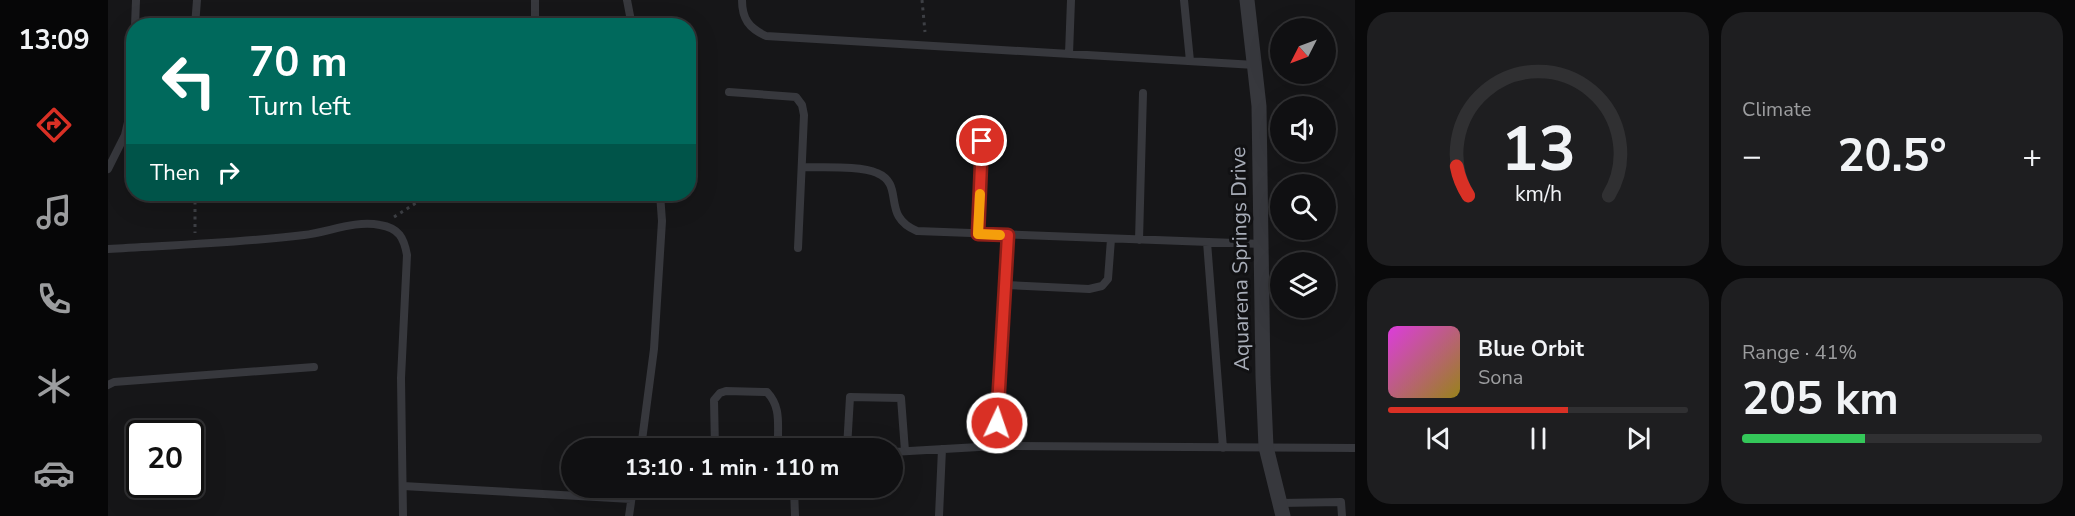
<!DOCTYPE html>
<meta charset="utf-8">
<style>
:root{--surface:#101012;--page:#1e1e20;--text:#f1f3f6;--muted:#9c9d9f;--line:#303032;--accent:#d93025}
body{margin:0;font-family:"Nunito Sans",sans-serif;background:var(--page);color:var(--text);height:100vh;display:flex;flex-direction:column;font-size:22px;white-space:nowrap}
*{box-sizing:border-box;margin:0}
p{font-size:20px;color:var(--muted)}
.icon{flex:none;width:33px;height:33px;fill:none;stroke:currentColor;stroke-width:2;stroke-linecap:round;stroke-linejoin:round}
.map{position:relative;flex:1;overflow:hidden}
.details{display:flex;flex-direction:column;gap:12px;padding:12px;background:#09090a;width:720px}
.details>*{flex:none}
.hud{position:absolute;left:18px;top:18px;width:570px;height:183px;border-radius:24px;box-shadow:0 6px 24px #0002,0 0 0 2px var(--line);background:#00695c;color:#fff;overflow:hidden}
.needle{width:39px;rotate:228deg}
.controls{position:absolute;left:1162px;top:18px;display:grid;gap:12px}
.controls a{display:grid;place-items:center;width:66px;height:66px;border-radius:50%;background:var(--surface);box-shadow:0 6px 24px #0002,0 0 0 2px var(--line);font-size:30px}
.speed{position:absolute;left:18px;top:420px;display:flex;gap:12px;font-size:30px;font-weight:700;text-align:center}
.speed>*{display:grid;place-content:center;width:78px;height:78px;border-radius:50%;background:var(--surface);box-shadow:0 6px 24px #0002,0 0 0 2px var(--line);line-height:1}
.speed .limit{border:3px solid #111;border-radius:9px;background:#fff;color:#111}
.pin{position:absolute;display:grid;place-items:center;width:51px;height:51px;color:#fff;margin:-26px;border:3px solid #fff;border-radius:50%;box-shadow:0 2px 6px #0007}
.me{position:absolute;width:66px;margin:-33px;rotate:3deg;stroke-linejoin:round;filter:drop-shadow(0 0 4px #0008)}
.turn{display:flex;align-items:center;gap:21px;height:126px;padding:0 24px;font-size:27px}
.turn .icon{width:78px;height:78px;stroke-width:2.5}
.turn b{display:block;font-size:42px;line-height:51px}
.then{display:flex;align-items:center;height:57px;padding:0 24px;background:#0003;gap:12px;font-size:22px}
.big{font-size:45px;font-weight:700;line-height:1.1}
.details .card{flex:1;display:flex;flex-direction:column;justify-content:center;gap:9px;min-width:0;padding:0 21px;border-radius:24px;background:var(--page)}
.details .dial{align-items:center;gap:0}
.dial svg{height:156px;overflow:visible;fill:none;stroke:var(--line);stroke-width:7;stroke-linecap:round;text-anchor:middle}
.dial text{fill:var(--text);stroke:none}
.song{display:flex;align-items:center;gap:18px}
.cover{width:72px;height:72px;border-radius:9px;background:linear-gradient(135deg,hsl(300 70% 55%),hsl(50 70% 35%))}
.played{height:6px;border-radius:3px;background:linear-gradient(90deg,var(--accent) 60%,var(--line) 60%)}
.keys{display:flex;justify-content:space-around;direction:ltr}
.heat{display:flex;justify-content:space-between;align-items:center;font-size:33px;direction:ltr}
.charge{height:9px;border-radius:4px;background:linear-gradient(90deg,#34c759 41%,var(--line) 0)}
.details .tiles{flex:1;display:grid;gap:12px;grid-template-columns:repeat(2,1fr)}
.trip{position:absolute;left:453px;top:438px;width:342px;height:60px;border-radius:30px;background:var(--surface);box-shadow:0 6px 24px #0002,0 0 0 2px var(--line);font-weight:700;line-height:60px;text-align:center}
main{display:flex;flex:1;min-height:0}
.tab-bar{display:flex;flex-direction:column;width:108px;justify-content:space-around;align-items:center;background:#060607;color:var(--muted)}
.tab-bar .icon{width:42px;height:42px}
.tab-bar .active{color:var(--accent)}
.tab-bar b{font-size:27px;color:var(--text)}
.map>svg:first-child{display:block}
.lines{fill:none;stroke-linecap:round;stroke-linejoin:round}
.path{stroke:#3d3f44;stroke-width:3;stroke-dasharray:3 4.5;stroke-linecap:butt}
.service{stroke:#37383d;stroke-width:8}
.minor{stroke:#37383d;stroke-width:15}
.route-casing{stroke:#8d1f18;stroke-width:15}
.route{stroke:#d93025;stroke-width:10}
.slow{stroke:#f59e0b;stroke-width:10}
.labels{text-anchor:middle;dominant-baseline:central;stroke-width:6;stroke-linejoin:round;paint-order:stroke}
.street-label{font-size:21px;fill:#a8adb8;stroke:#111113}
</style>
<main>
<nav class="tab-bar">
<b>13:09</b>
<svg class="icon active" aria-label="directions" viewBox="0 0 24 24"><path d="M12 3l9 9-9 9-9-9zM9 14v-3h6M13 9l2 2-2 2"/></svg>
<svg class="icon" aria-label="music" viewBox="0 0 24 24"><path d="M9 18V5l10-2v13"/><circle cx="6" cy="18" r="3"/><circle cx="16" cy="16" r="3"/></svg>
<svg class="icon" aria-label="phone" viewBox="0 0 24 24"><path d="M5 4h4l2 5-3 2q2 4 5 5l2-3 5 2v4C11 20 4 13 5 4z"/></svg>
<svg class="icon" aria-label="climate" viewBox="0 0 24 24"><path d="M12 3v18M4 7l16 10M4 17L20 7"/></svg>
<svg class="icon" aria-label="car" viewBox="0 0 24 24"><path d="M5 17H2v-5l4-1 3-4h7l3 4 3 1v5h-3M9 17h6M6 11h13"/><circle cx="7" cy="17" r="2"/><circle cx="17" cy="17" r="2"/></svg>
</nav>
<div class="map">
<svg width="1247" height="516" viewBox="0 0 1247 516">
<rect width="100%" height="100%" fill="#161618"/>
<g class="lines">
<path class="path" d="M814,0L817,32
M87,194V233
M286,217L308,203L314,194"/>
<path class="service" d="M519,0L524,26
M634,0C634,19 641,28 658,36L1147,65
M1076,0L1082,61
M27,26L28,0
M87,26L89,0
M427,26V0
M961,54L963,0
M621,92L688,97L694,105L696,115L690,248
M694,167C714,168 752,165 769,173C798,185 772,216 809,231L1154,244
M0,169L17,135L21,118L26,49
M870,234L874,141
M1031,240L1035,93
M1099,242L1115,448
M0,249C65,245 131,243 196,235C221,232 247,220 272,225C291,228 296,238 299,255L293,378L295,516
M897,285L981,289L994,286L1000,279L1003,239
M0,385L6,382L206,367
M888,446L900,235
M533,448L546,349L554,221L552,194
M607,448L606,400L612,393L618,391L659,392C672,406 670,420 670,438L679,448
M739,448L742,397L793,398L797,451
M784,452L888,446L1247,448
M295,486L523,499
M651,488H678
M686,488L687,516
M1172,503L1233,502L1234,516
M521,516L525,488
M831,516L834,449"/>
<path class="minor" d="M1139,0L1151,106L1155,377L1158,447L1175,516"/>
</g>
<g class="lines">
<defs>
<path id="route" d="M874,141L870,234L900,235L889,423"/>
</defs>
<use href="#route" class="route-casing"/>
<use href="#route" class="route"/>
<path class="slow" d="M872,194L870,234L892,235"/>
</g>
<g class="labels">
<g class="street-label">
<text transform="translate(1132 259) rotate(-91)">Aquarena Springs Drive</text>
</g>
</g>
</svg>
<div class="controls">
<a><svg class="needle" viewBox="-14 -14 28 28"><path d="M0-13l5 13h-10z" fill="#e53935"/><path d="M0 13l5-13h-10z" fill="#9c9d9f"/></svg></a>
<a><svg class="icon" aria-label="sound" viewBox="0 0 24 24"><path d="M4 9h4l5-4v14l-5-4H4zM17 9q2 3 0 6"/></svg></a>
<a><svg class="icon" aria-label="search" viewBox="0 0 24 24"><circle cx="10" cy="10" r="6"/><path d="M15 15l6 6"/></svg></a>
<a><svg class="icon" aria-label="layers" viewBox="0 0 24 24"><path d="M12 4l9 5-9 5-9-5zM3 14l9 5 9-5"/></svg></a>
</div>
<div class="speed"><div class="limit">20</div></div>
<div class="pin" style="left:874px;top:141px;background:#d93025"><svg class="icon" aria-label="arrive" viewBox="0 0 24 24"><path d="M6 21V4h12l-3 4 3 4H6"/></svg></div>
<svg class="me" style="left:889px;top:423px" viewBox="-20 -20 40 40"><circle r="17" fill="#d93025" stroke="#fff" stroke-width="3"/><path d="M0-11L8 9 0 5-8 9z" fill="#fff"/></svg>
<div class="trip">13:10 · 1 min · 110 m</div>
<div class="hud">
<div class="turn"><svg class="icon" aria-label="left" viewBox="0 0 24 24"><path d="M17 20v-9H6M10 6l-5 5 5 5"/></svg><div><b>70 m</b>Turn left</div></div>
<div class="then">Then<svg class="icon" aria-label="right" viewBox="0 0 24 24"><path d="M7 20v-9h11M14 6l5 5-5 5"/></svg></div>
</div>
</div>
<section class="details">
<div class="tiles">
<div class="card dial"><svg viewBox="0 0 100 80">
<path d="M14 69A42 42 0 1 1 86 69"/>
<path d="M14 69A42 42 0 0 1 8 54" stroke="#d93025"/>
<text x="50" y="56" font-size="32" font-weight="700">13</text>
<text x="50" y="72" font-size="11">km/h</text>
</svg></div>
<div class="card"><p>Climate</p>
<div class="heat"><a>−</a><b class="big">20.5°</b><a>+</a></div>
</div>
<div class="card">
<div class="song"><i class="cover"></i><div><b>Blue Orbit</b><p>Sona</p></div></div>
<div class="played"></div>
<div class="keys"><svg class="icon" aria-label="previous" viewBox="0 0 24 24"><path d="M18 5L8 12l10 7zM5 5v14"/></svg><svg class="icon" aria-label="pause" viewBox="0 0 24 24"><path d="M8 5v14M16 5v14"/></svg><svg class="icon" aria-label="next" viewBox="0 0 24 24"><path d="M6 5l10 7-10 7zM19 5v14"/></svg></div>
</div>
<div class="card"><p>Range · 41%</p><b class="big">205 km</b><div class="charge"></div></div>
</div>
</section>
</main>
